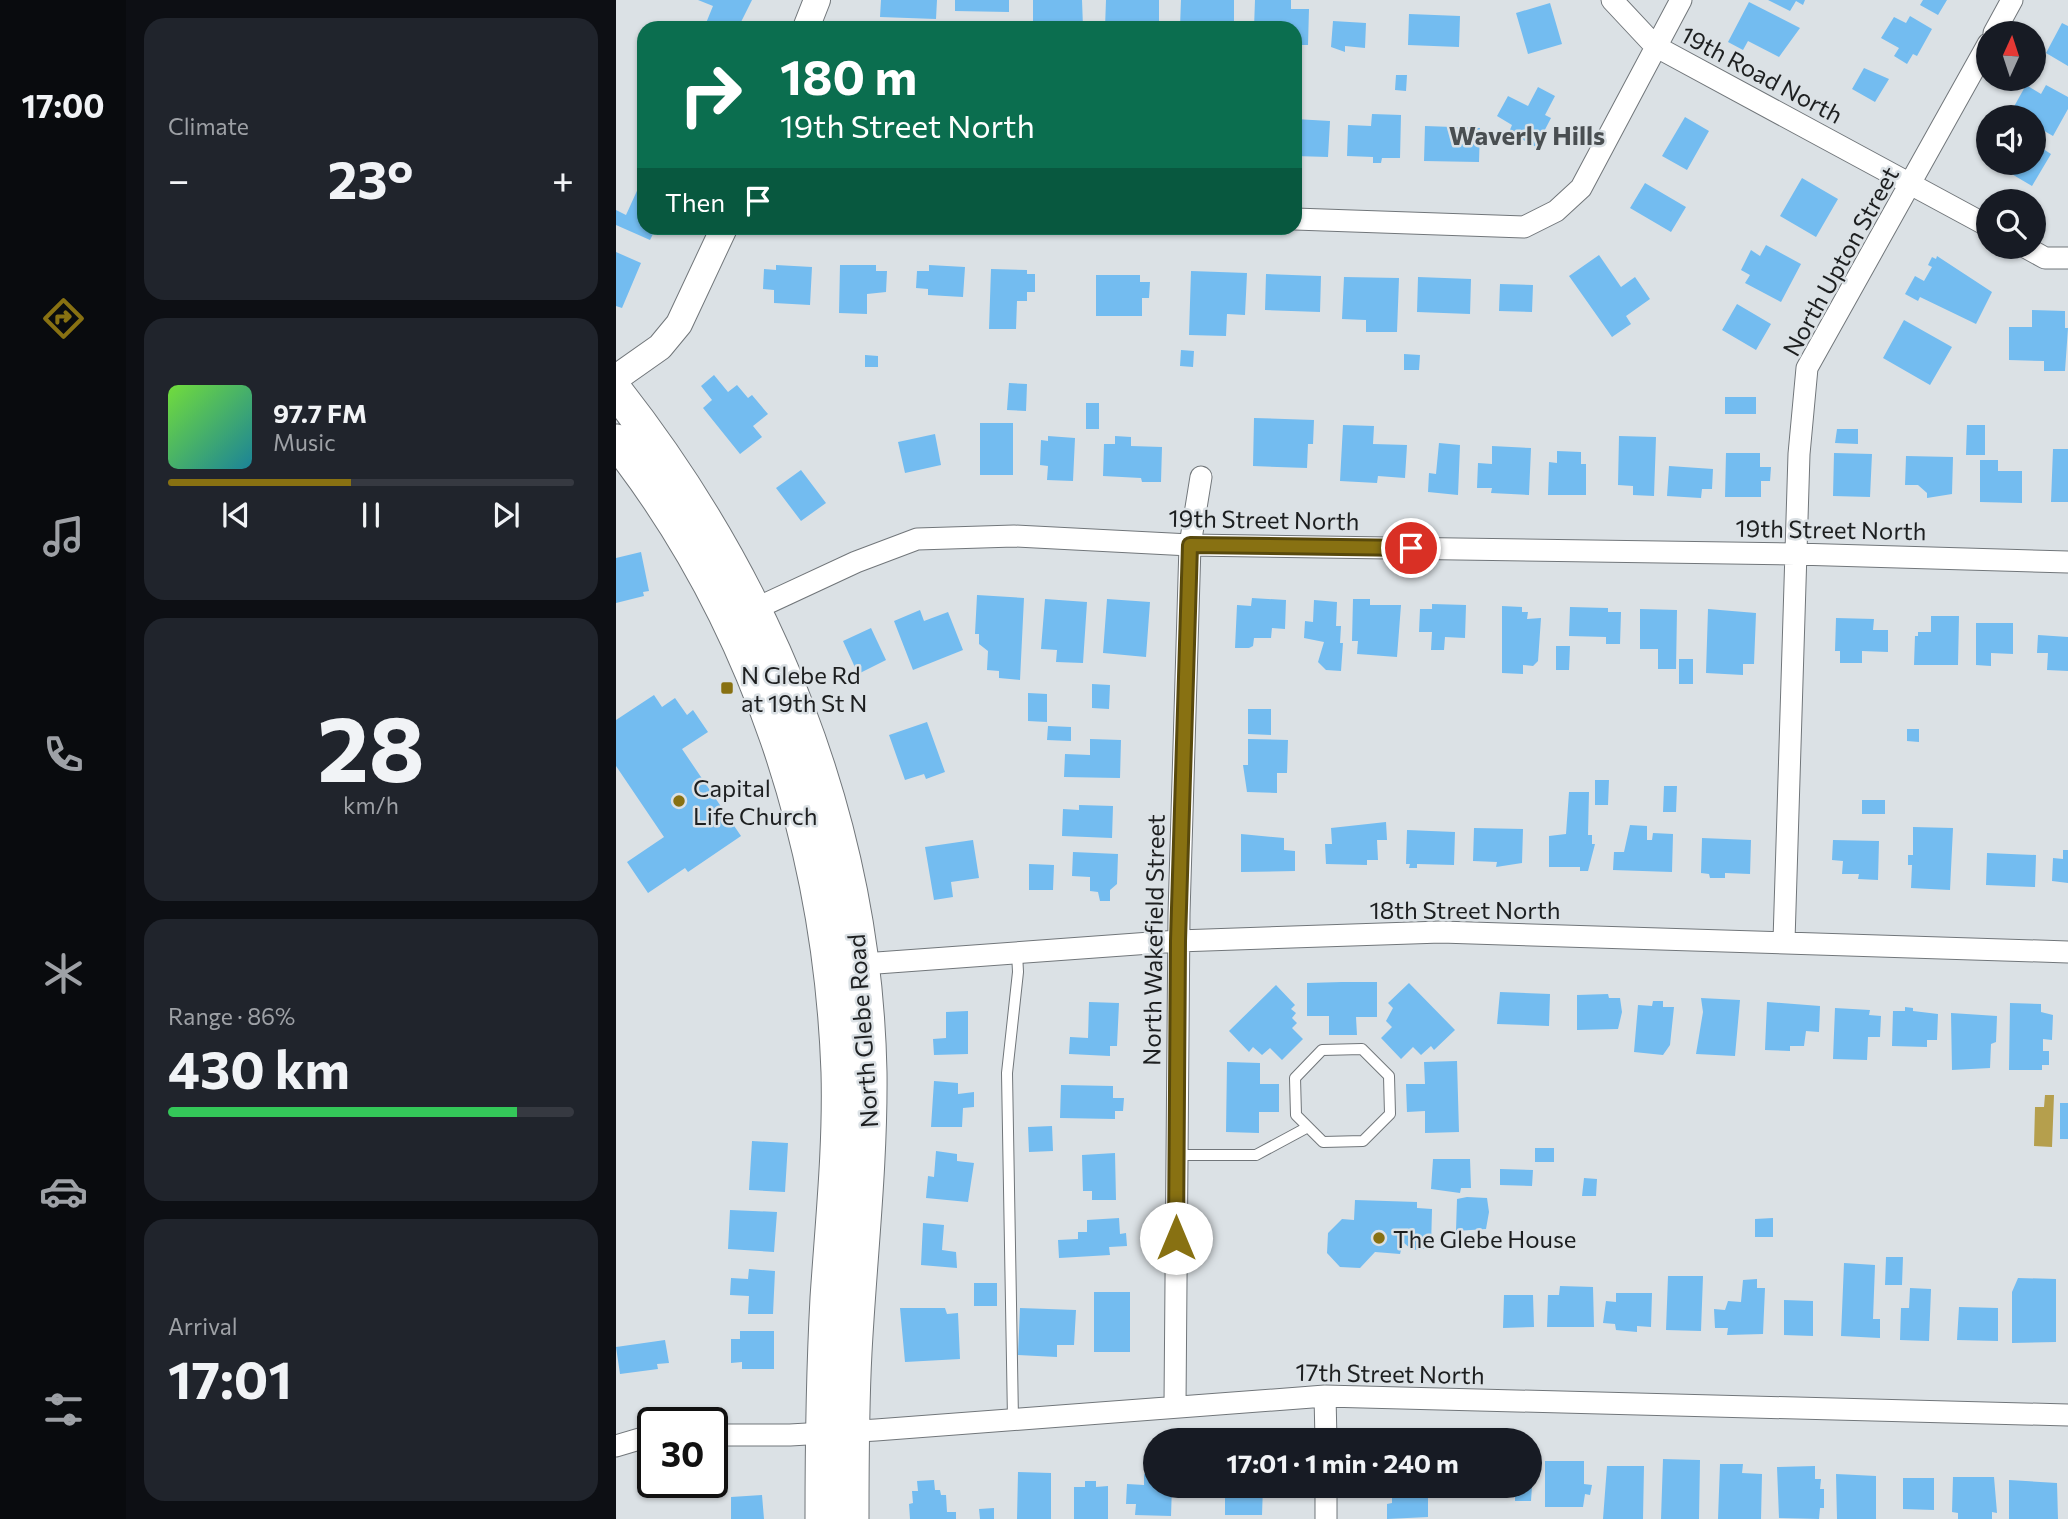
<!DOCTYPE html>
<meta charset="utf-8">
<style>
:root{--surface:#171b24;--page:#20242c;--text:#f1f3f6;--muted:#9ea1a6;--line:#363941;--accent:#887112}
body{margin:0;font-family:Commissioner,sans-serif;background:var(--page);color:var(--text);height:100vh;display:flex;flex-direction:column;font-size:26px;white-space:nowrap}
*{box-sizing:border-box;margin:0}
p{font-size:23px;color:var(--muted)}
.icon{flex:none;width:38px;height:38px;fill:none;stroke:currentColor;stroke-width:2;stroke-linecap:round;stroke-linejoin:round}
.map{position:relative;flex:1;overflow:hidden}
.sheet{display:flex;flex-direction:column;gap:18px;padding:18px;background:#0d0f14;width:490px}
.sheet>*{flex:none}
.hud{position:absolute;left:21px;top:21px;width:665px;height:214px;border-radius:21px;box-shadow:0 2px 5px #0004;background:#0b6e4f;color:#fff;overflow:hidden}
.needle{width:46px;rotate:3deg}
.buttons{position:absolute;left:1360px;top:21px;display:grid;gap:14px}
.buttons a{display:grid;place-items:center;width:70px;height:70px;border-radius:50%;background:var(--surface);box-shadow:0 2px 5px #0004;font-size:35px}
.speed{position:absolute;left:21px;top:1407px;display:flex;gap:14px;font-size:35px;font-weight:700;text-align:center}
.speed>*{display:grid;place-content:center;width:91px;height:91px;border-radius:50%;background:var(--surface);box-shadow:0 2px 5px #0004;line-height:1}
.speed .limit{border:4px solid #111;border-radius:10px;background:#fff;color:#111}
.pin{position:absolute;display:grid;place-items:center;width:60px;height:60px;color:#fff;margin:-30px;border:4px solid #fff;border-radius:50%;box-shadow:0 2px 7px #0007}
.me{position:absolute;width:77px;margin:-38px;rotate:0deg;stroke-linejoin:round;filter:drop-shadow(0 0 5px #0008)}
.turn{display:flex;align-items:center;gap:24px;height:147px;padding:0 28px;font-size:32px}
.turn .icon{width:91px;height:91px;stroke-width:2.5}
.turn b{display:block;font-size:49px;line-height:60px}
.then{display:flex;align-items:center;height:66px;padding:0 28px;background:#0003;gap:14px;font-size:26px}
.big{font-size:52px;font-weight:700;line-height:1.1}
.sheet .widget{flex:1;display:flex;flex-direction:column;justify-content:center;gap:10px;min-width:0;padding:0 24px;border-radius:21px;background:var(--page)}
.sheet .dial{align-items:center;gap:0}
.dial b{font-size:91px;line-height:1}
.song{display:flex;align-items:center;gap:21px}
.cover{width:84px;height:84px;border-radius:10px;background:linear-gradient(135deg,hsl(100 70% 55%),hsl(190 70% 35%))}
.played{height:7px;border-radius:4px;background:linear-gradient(90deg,var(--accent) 45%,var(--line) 45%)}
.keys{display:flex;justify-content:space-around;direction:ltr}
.heat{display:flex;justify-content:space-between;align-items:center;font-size:38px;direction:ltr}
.charge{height:10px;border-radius:5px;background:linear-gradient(90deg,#34c759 86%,var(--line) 0)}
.trip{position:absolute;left:527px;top:1428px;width:399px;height:70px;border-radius:35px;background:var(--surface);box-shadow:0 2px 5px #0004;font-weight:700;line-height:70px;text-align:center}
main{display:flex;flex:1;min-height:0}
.tab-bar{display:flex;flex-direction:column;width:126px;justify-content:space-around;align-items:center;background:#090b0e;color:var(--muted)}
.tab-bar .icon{width:49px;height:49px}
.tab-bar .current{color:var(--accent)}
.tab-bar b{font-size:32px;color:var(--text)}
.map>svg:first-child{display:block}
.water{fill:#b59f4d}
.building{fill:#73bcf0}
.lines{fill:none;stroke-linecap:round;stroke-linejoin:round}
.service-casing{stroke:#71767a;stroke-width:12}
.minor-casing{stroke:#71767a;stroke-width:23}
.tertiary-casing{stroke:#71767a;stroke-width:28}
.primary-casing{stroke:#71767a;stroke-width:35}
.service{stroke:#fff;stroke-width:10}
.minor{stroke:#fff;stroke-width:21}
.tertiary{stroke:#fff;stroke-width:26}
.primary{stroke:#fff;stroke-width:33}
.route-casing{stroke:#58490c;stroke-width:18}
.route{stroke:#887112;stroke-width:12}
.poi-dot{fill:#887112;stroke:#dbe1e5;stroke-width:2.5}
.labels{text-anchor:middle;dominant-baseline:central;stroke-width:5;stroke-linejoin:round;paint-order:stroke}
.street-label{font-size:24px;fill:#1d1f20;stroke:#dbe1e5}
.poi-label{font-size:24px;fill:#1d1f20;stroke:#dbe1e5;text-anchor:start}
.neighbourhood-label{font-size:26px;font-weight:bold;fill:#494e51;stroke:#dbe1e5}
</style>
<main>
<nav class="tab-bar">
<b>17:00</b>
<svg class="icon current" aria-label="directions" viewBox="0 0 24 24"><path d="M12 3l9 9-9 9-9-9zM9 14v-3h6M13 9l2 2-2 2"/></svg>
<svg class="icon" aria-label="music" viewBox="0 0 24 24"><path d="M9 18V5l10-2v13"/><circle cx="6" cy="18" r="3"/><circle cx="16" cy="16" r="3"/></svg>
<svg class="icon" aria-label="phone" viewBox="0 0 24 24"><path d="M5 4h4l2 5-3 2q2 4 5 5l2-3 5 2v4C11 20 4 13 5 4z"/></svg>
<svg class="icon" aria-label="climate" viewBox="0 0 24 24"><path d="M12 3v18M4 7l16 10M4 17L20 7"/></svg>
<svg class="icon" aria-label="car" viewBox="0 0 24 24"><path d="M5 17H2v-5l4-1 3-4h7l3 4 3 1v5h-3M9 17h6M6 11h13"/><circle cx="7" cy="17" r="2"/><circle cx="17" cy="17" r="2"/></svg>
<svg class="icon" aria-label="filters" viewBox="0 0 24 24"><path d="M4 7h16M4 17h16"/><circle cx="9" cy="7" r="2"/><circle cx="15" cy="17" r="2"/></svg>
</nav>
<section class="sheet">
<div class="widget"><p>Climate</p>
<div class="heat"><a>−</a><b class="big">23°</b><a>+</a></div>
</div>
<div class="widget">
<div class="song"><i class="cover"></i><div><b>97.7 FM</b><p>Music</p></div></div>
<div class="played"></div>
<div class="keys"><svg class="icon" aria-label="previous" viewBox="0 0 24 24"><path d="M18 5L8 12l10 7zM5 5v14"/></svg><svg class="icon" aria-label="pause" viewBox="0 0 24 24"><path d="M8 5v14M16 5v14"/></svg><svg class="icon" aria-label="next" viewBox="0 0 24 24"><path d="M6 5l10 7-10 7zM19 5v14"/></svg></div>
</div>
<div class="widget dial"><b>28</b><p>km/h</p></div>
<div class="widget"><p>Range · 86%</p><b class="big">430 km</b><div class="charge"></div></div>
<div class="widget"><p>Arrival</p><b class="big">17:01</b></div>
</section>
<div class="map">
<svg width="1452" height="1519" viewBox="0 0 1452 1519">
<rect width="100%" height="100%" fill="#dbe1e5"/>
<path class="water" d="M1429,1095H1438L1436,1147L1418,1146L1419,1107H1428Z"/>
<path class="building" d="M82,0H136L122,28H88L97,6Z
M265,0H321L320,19L264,17Z
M339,0H393V12L339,11Z
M417,0H466L467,27H417Z
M490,0H543V28H489Z
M565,0H618V28L564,27Z
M639,0H675V9H693L692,45H679V28H638Z
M1152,0H1189L1187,5L1180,1L1174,11Z
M1307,0H1331L1322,15L1304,5Z
M1133,2L1184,28L1163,57L1132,41L1127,50L1112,42Z
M934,3L946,44L912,54L900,13Z
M793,14L844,16L843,47L792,45Z
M1294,16L1316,29L1301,56L1297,54L1291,64L1278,56L1283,48L1265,38L1278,17L1290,23Z
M717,21L750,23L749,48L729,46V52L715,47Z
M1446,23L1452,26V66L1430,53Z
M1248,68L1273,79L1259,102L1236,89Z
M780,75H791L790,91L779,90Z
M1410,85L1425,94L1430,85L1452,97V109L1437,136L1418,125V117H1404L1395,112Z
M922,87L939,96L929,115L935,118L920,147L893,132L896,125L881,116L892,96L912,106Z
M756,114L785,115L784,158H766L765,163H757V157L731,156L732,125L755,126Z
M1069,117L1093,131L1071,170L1046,156Z
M679,119L714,121L712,157L679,156Z
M809,126L864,128L863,162L808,161Z
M1418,143L1435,154L1416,186L1377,163H1418Z
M1186,178L1222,199L1200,237L1164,216Z
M25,182L28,183V228H40L34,240L0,225V210L10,215Z
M1029,183L1070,207L1055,232L1014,208Z
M1150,245L1185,264L1165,302L1129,283L1134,275L1125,270L1135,250L1144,256Z
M0,252L25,263L6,308L0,306Z
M983,255L1005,287L1019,277L1034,299L1010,316L1015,324L996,337L953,276Z
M1321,256L1376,292L1360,324L1304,297L1302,301L1289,294L1299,276L1308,281L1316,267L1312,265L1316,257L1320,259Z
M160,265L196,267L194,305L158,303V290L147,289L148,269L160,270Z
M224,265H260V271H271L270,292L251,294V314L223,313Z
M313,265L349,267L347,297L312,295V289L300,288L301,271H313Z
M375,269L411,270V274H419V292H411V301H401L400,329H373Z
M575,271L631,273L629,315L611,314L610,336L573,335Z
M650,274L705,276L704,312L649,310Z
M480,275H524V282H534L533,298H526V316H480Z
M728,277L783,278L781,332H750V320L726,319Z
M802,277L855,279L854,314L801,312Z
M884,284L917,285L916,312L883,311Z
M1121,304L1155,324L1140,350L1106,330Z
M1416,310L1449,311V328H1452L1449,371H1428V361L1393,360V327H1416Z
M1288,320L1336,347L1314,385L1267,358Z
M565,350L578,351L577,367L564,366Z
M788,354L804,355L803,370H788Z
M249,355L262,356V367H249Z
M98,375L112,392L121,385L132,398L136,395L152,414L137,426L146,437L124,454L87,408L96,400L85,386Z
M393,383L411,384L410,411L391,410Z
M1109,397H1140V414H1109Z
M470,403H483V429H470Z
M638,418L698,420L697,444H692L691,468L637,466Z
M364,423H397V475H364Z
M727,425L758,426L757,444L791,445L789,478L762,476L761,483L724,481Z
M1351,425H1369V455H1350Z
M1221,429H1242V444L1219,443Z
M319,434L325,465L289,473L282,442Z
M432,436L459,438L457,481L431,480L432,466L424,465L425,440L432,441Z
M499,436L515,437V446L546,447L545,482H526L525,478L487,476L488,444H499Z
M1003,436L1040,437L1038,496L1017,495V486L1002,485Z
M823,443L844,445L842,495L812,492L813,473L820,474Z
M876,446L915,448L913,495L875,493L876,488H861L862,463L876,464Z
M1437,449H1452V502H1435Z
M941,451L965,452V464H970V495H932L933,462L941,463Z
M1110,453H1144V467H1155L1154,481H1145V497H1109Z
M1218,453L1256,454L1254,497L1217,496Z
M1290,456L1337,457L1336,494L1311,498V493L1302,485H1289Z
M1364,460H1382V471H1406V503L1364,502Z
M1053,466L1097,469L1096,489H1086L1085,498L1051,496Z
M185,470L210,503L185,521L160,488Z
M25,552L33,591L27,592L28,596L0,603V558Z
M361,595L408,598L404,680L383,678V671L371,670L372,651L363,644V634H359Z
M636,598L670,600L669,629L656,628L655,638H638L637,646L633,648H619L621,605L635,606Z
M429,599L471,602L467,663L440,662L441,650L425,649Z
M491,599L534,602L530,657L487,653Z
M737,599H754V605H785L781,657L741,654L742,641H736Z
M698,600L721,602L720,626H725L724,643H727L725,671L710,670L702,662L708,642L688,638L689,621L697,622Z
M816,604L850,605L849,638L829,637L828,650H815L816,632H803L804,609H816Z
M886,606L906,607V612H912L911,619L925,618L922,661L917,666L907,665V674L886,673Z
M954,607L992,608V612H1005L1004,644H990V637L953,636Z
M1024,609L1061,610L1060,669H1042V649H1024Z
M1092,609L1140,613L1138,664H1127V675L1090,673Z
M304,610L308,621L332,612L347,650L297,670L278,621Z
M1315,616H1343L1342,665H1298L1299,636H1302V632H1315Z
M1220,618L1258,619L1257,630H1272V652L1246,651V663H1224V651H1219Z
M1360,623H1397V654L1375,653V666L1360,665Z
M255,628L270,660L242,674L227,641Z
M1422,635L1452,637V671L1431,670L1432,653H1421Z
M940,646H954L953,670H940Z
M1063,659H1077V684H1063Z
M476,684L494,685L493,709L476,708Z
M412,693L431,694V722L412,721Z
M38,695L46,707L59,698L71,715L77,710L92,732L66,749L125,836L72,872L69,868L32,893L11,862L48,837L0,766V720Z
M632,709H655V735L632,734Z
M311,722L329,772L310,779L308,774L289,780L273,735Z
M432,726L455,727V741L431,740Z
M1291,729H1303V742L1291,741Z
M474,739L505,740L504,778L448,777L449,754L474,755Z
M632,739L672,740L671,773H661V793L631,792L627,765H632Z
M979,780H993L992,805H979Z
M1048,786H1061L1060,812H1047Z
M953,792H973L972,835H976V844H979L972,871H964V867H933V836L950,834Z
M1246,800H1269V814H1246Z
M463,805L497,806L496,838L446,836L447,809L463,810Z
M770,822L771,840H761L762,860H751V865L710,864L709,844H716L715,828Z
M1014,825L1031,826V840H1036L1037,833L1057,834L1056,872L997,870L998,852H1008Z
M1297,827L1337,828L1334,890L1295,888L1296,865H1292V855H1297Z
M858,828L907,829L906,863L880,867L881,862L857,861Z
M791,830L839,832L838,865L801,864V868H793L794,864H790Z
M625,834L668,838V850L679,851V871L625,872Z
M1086,838L1135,840L1134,874L1109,873V878H1094L1093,874L1085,873Z
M357,840L363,878L335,882L337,897L318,900L309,847Z
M1217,840L1263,841L1262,880L1242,879L1243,874H1226L1227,861L1216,860Z
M1447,850H1452V883L1436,881L1437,858L1447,859Z
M457,852L502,854L501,884L494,890V901H484L482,892L474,891V877L456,876Z
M1371,853L1420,855L1419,887L1370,885Z
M413,864L438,865L437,890H413Z
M726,982H761V1017H740L741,1035H713V1016H691V983Z
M793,983L839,1030L818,1050L815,1046L805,1055L797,1047L785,1059L765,1038L776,1027L770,1021L777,1008L772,1003Z
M660,985L679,1005L675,1009L680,1013L676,1018L681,1023L676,1028L687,1039L666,1060L654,1048L646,1055L637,1047L633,1052L613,1031Z
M884,992L934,994L933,1026L881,1024Z
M992,994L993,998H1004L1006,1012L1002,1029L961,1030V995Z
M1085,998L1124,1000L1119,1056L1080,1054L1087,1012Z
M1037,1001H1047V1007H1058L1054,1045L1047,1055L1018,1052L1022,1005L1036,1006Z
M473,1002L503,1003L501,1046H494V1056L453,1054L454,1037L472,1038Z
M1151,1002L1204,1006L1203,1032L1190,1031L1188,1046H1174V1051L1149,1050Z
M1394,1003L1425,1004V1012L1437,1015L1436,1040L1427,1039V1051H1433V1065H1426V1070H1393Z
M1289,1007L1297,1008V1011L1322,1014L1321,1040H1311V1047L1276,1046L1277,1011H1289Z
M1219,1008L1254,1010L1253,1015L1265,1016L1264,1037H1252L1251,1060L1217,1059Z
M352,1011V1054L318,1055L317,1039L330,1038V1012Z
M1335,1013L1381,1016L1380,1042L1375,1044L1374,1068L1336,1070Z
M841,1061L843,1132L809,1133V1111L791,1112L790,1084H809L808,1062Z
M611,1062L644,1063V1084H663V1112H643V1133L610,1132Z
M318,1081L342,1083V1094L358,1092V1107L347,1108L346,1127H315Z
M445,1085L497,1086V1098H508L507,1111H499V1119L444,1118Z
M1444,1103H1452V1139H1444Z
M436,1126L437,1151L413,1152L412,1127Z
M136,1141L172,1143L169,1192L133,1190Z
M919,1148H938V1162H919Z
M320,1151L341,1154V1161L358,1163L352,1202L310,1198L312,1176L318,1177Z
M499,1153L500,1200H476V1191H467L466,1155Z
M817,1159H854L855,1188H845L844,1193L815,1189Z
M884,1169L917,1170L916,1186L884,1185Z
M968,1178L981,1179L980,1196H966Z
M851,1197L871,1198L873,1212L870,1229L840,1231L841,1199Z
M739,1200L801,1202V1208L816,1209L815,1248L796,1250L787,1242L784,1254L759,1252L744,1268L724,1267L711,1253L712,1233L726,1219L738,1220Z
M114,1210L161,1212L158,1252L112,1249Z
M503,1218L504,1234L510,1233L511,1246L493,1247L494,1255L443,1258L442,1240L462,1239V1232H471V1220Z
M1157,1218V1237H1139V1219Z
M307,1223L328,1225L326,1250L340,1252L341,1268L305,1265Z
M1270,1257H1287L1286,1285H1269Z
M1228,1263L1259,1265L1257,1319H1264V1338L1225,1336Z
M133,1269L159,1271L157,1314H132L133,1296L114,1295L115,1278L132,1279Z
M1052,1276H1087L1085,1331L1050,1330Z
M1402,1278L1440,1279V1342L1396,1343V1292Z
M1141,1279V1288H1149L1147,1334L1111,1335L1112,1328H1099L1098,1309L1109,1310L1112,1301L1125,1302L1127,1280Z
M358,1283H381V1306H358Z
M944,1286L977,1287L978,1327H931L932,1295H943Z
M1294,1288L1315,1289L1313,1341L1284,1340L1285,1308H1293Z
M478,1292H514V1352H478Z
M1000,1293H1036L1035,1327L1021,1326V1332L1000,1330L999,1324L987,1323L990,1301L1000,1302Z
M888,1295H917L918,1327L887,1328Z
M1168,1300L1197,1301V1336L1168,1335Z
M1343,1307L1382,1308V1341L1341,1340Z
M284,1308H329L331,1314L342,1313L344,1359L289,1362Z
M404,1308L460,1310L458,1345H441V1357L402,1355Z
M124,1331H158V1369H126V1362L115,1363V1339H124Z
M49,1340L53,1363L41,1364L42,1369L4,1374L0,1347Z
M1047,1459L1084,1460L1083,1519H1045Z
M929,1461H968V1484L976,1485L974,1495L969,1494L967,1507H929Z
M1104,1464H1127L1126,1473L1146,1474L1145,1519H1102Z
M991,1466H1028L1027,1519H987Z
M1199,1466V1479H1205L1204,1489H1208V1508H1204L1203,1519L1163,1518L1161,1467Z
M402,1472L435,1473V1519H401Z
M528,1474L539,1475V1486H556L555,1516L519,1515L520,1504H510L511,1484L528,1485Z
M1220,1474L1260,1476V1519H1221Z
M1337,1477H1378L1381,1513L1376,1512V1519H1342V1513L1336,1512Z
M1287,1478H1318V1510L1287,1509Z
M318,1480L319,1490H324L325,1495H330L331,1512H340V1519H294L293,1504L297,1503L296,1491H302L301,1481Z
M1393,1480L1441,1483L1442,1519H1393Z
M469,1481H480V1487L492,1486V1519H458V1487H469Z
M609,1486H647L646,1515H609Z
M776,1486H812V1517L771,1519V1504L776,1503Z
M871,1486H916L915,1501H899V1495H871Z
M146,1495L148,1519H115V1497Z
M378,1508V1519H364L363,1509Z"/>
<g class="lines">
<defs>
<path id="service" d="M561,1155H640L692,1127L680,1115L679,1078L706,1050L746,1049L773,1076L774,1114L747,1141L707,1142L692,1127
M397,1419L391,1073L402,972L401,953"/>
<path id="minor" d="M996,0L1039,46L1372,226
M1378,33L1396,0
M679,219L908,227L940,211L965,188L1065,0
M1409,247L1429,258H1452
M126,615L240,562L301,539L398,536L574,545L1180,554L1452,562
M1168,941L1183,454L1191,368L1372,44
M247,964L562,941L825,932L1452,952
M709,1396L710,1440
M559,1405L563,914L574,545L585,477
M96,1435H174L260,1430L709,1396L1452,1415
M0,1446L37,1435
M710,1486V1519"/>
<path id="tertiary" d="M190,28L201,0
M0,378L44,347L63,324L108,228"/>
<path id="primary" d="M0,391C153,586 249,822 254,1072C255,1165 244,1259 239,1352C236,1408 236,1463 236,1519
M0,441C141,620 214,846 222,1072C224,1148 216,1223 211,1298C207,1372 206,1445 206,1519"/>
</defs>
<use href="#service" class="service-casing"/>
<use href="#minor" class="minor-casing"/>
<use href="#tertiary" class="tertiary-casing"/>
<use href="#primary" class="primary-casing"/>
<use href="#service" class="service"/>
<use href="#minor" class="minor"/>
<use href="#tertiary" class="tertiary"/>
<use href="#primary" class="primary"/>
</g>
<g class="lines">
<defs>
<path id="route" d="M560,1238L562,941L574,545L795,548"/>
</defs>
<use href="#route" class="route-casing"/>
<use href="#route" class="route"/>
</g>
<g class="poi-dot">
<rect x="104" y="681" width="14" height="14" rx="3.5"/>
<circle cx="63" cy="801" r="7"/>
<circle cx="763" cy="1238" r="7"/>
</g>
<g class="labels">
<g class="street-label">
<text transform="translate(1146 74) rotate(28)">19th Road North</text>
<text transform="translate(1224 261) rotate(-61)">North Upton Street</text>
<text transform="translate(648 519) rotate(1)">19th Street North</text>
<text transform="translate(1215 529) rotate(1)">19th Street North</text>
<text x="849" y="909">18th Street North</text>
<text transform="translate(537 940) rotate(-89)">North Wakefield Street</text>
<text transform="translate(246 1031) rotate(-94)">North Glebe Road</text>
<text transform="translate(774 1373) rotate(1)">17th Street North</text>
</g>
<g class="poi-label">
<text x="125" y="674">N Glebe Rd<tspan x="125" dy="28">at 19th St N</tspan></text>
<text x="77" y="787">Capital<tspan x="77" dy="28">Life Church</tspan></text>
<text x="777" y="1238">The Glebe House</text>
</g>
<g class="neighbourhood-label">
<text x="911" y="134">Waverly Hills</text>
</g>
</g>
</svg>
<div class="buttons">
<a><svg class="needle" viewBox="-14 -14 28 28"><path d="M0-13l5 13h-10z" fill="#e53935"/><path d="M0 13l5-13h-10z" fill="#9ea1a6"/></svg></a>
<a><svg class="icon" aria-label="sound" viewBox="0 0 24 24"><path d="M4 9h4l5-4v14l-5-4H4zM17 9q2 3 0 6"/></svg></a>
<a><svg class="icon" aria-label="search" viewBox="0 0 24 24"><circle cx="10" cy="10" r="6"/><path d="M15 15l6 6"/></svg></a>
</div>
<div class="speed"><div class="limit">30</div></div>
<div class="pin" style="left:795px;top:548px;background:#d93025"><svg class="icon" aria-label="arrive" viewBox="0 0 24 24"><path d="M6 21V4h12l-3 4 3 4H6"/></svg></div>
<svg class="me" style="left:560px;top:1238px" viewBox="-20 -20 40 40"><circle r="19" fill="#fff"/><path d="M0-13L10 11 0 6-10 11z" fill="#887112"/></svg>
<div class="trip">17:01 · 1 min · 240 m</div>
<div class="hud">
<div class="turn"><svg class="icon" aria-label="right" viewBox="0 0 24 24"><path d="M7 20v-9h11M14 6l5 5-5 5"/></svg><div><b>180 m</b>19th Street North</div></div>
<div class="then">Then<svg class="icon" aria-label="arrive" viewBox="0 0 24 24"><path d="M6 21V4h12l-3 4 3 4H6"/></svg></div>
</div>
</div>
</main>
